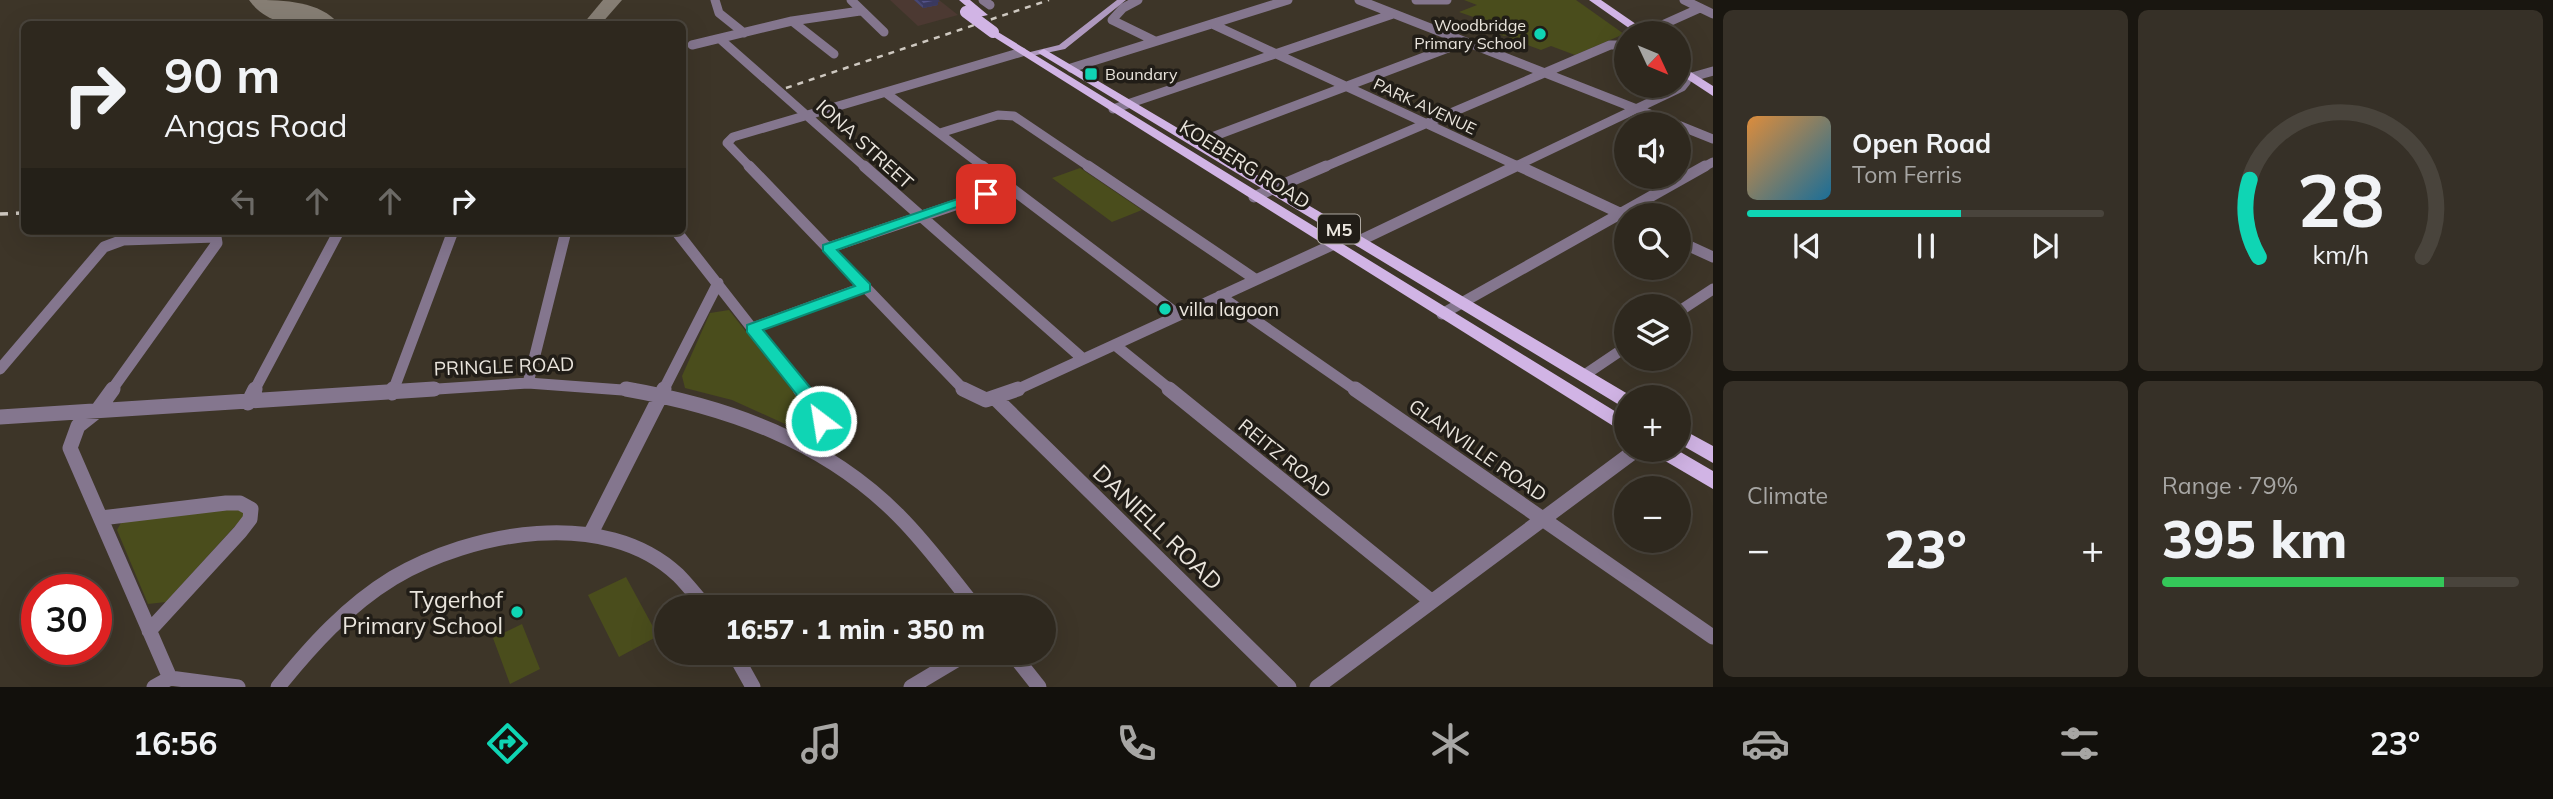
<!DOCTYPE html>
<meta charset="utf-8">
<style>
:root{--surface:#2e281e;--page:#363027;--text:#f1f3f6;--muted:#a7a6a4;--line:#49443c;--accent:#0fd5b4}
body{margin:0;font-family:Mulish,sans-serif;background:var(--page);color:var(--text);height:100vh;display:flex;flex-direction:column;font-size:26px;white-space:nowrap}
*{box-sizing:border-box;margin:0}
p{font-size:23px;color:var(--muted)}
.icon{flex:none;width:38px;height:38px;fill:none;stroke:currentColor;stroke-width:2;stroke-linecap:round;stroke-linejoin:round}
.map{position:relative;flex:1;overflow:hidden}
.drawer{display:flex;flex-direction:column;gap:10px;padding:10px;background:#191610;width:840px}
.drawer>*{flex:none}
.guide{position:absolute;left:21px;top:21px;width:665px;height:214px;border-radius:10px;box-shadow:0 7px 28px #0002,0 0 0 2px var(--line);background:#2e281e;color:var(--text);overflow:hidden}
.needle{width:46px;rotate:134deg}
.buttons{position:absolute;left:1614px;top:21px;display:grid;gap:14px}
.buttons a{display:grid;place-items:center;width:77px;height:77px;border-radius:50%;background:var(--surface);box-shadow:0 7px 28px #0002,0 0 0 2px var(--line);font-size:35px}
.speed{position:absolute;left:21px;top:574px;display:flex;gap:14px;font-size:35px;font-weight:700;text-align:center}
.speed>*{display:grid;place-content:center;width:91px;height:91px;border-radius:50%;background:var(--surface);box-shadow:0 7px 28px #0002,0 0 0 2px var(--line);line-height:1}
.speed .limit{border:10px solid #d22;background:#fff;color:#111}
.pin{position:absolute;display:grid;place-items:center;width:60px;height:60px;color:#fff;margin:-30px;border-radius:14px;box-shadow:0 4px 10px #0006}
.me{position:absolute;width:77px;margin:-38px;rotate:329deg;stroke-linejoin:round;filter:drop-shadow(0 0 5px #0008)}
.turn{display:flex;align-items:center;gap:24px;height:147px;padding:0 28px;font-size:32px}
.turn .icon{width:91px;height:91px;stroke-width:2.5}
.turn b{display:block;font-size:49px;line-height:60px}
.lanes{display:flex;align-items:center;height:66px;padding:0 28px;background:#0003;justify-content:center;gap:35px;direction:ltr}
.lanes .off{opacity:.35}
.big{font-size:52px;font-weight:800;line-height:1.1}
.drawer .tile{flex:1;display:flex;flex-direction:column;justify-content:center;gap:10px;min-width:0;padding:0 24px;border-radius:10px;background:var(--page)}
.drawer .dial{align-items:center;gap:0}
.dial svg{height:182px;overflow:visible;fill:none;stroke:var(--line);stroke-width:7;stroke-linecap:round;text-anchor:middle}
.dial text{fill:var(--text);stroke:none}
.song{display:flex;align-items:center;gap:21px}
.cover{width:84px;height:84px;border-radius:10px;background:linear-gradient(135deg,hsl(30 70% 55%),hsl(200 70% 35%))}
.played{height:7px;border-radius:4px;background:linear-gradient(90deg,var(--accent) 60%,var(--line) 60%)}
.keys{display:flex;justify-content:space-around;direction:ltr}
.heat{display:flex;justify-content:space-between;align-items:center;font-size:38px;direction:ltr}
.charge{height:10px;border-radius:5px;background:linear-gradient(90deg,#34c759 79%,var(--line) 0)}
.drawer .tiles{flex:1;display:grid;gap:10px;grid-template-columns:repeat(2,1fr)}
.trip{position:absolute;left:654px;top:595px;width:402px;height:70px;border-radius:35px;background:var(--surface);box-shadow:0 7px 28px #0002,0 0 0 2px var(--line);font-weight:800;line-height:70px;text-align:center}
.menu{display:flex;height:112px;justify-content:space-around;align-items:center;background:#12100c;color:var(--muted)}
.menu .icon{width:49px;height:49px}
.menu .on{color:var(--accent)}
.menu b{font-size:32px;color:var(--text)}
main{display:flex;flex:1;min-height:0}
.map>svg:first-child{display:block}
.commercial{fill:#4c3932}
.green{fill:#4a4d1c}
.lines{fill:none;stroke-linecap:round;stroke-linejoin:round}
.taxiway{fill:#867e74;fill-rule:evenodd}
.runway{fill:#867e74;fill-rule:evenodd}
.minor-far2{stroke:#84768e;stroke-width:9}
.minor-far1{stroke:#84768e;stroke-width:11}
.minor{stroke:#84768e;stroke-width:15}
.secondary{fill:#af99bf;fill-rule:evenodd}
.primary{fill:#d1b4e5;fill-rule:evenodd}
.rail-far1{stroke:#cec8c0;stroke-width:2.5;stroke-dasharray:6 6;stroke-linecap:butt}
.rail{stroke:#cec8c0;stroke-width:3.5;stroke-dasharray:8 8;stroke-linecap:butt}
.primary-bridge{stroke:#d1b4e5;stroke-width:12}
.wall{fill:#474775}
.shaded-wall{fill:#3a395f}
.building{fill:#535288;stroke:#3a395f;stroke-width:2}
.route{fill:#0fd5b4;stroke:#0a8a75;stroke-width:2}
.poi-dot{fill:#0fd5b4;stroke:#211d17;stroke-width:2.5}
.labels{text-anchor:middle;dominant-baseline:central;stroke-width:7;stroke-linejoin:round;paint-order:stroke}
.far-poi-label{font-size:16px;fill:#eae5dd;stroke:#211d17;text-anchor:end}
.far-street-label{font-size:16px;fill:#eae5dd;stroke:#211d17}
.shield{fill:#211d17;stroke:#aea9a2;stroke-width:2}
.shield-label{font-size:18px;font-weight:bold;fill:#eae5dd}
.street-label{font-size:19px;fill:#eae5dd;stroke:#211d17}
.poi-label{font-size:19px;fill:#eae5dd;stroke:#211d17;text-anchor:start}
.near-street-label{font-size:23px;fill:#eae5dd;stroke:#211d17}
.near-poi-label{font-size:23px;fill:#eae5dd;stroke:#211d17;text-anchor:end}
</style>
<main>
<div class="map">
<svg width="1713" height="687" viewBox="0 0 1713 687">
<rect width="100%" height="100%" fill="#3d3528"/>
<path class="commercial" d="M890,0H939L958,15L918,26Z"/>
<path class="green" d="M1464,0H1576L1624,34L1575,55L1551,46L1541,50L1508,38L1517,33L1504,36L1473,24L1482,20L1459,12L1477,5Z
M1080,168L1142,210L1112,222L1052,178Z
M729,310L810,413L811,422L796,429L732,400L685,388L682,376L710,313Z
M237,506L246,514L166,602L148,604L117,530L122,521Z
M626,577L658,636L619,657L588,595Z
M522,624L540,669L510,684L493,638Z"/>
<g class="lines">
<path class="taxiway" d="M603,0H622L601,24H583Z"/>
<path class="runway" d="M249,0C281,0 319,0 339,24C308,27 269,29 249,0Z"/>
<path class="minor-far2" d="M715,0L719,13L744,33
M851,0L884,32
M983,0L990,5
M1138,0L1123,8L1112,20L1155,41
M1359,0L1675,124
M1416,0H1447
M1684,0L1713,14
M792,21L834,54
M1212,24L1522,168
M1651,30L1700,8
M720,39L866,168
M692,45L792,21L860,11
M1071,68L1288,0
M1692,77L1713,71
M886,93L985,168
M1113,109L1393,14
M1678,125L1713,139
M940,133L998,115L1014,116L1091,168
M1196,143L1464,42
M751,168L727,143L733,137L1022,52
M1322,168L1610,45H1626
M1512,168L1682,87L1686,82L1678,75
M1702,168L1713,162"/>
<path class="minor-far1" d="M749,166L965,391
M864,166L1082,358
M982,166L1177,314
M1088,166L1255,279
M1519,166L1626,216
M1254,197L1326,166
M676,231L801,391
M1359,241L1516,166
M1678,241L1713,257
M828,248L1008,187
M1220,296L1357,391
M1678,312L1713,289
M1442,314L1705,166
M753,328L865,287
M1115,345L1172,391
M0,369L104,247L123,240L216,237L217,243L111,391
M1583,376L1626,347
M528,383L566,231
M254,391L339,231
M393,391L453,231
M407,391L528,383L636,391
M663,391L718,283
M1014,391L1332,245"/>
<path class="minor" d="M113,389L97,411L78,426L70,448L170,678L238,687
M626,389C728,407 825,441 899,516C927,544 950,576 975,607
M800,389L821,416L819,427L805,445
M963,389L986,400L1018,389
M1169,389L1431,601
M1355,389L1713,637
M392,393L393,389
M996,399L1289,687
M248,403L255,389
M0,417L434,389
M101,518L226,503H240L251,509L250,519L240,532L149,631
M591,533L664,389
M734,653L753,687
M1012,653L1039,687
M154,687L170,678
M278,687C311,646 347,606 393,578C471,532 605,506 678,575C688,585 697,597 706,607
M911,687L968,653
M1317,687L1636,450"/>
<path class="secondary" d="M1117,0H1126L1065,49L1027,57L1022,54L1059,45Z"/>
<path class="primary" d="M959,0H970L988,15L979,17Z
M1589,0H1601L1649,33H1636Z
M993,29L1626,418V434L989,34L987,32Z
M1044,49L1633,397H1626V409L1040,54L1038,52Z
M1678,64L1713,86V96L1678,73Z
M1678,427L1713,446V463L1678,443Z
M1652,450H1677L1713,471V489L1655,455Z"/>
<path class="rail-far1" d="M786,88L1049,0"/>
<path class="rail" d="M0,214L24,213"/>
<path class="primary-bridge" d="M966,12L993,32"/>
</g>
<path class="wall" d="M914,0H937L938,5L923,8Z"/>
<path class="shaded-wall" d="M938,1V5L923,8V4Z"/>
<path class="building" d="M919,0H937L938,1L923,4Z"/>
<path class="route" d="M981,191L993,194L837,250L870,284V291L763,330L818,397L830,421L827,426H815L804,404L747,332V325L855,286L823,251V245Z"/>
<g class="poi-dot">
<circle cx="1540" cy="34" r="7"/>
<rect x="1084" y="67" width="14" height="14" rx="3.5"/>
<circle cx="1165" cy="309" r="7"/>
<circle cx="517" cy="612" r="7"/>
</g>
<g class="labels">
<g class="far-poi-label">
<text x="1526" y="25">Woodbridge<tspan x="1526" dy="18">Primary School</tspan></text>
<text x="1105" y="74" text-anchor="start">Boundary</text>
</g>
<g class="far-street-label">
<text transform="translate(1425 106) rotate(25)">PARK AVENUE</text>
</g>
<rect class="shield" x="1318" y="214.5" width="42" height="29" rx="5"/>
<g class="shield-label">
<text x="1339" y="229">M5</text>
</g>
<g class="street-label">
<text transform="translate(865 144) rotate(42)">IONA STREET</text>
<text transform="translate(1245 164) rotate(32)">KOEBERG ROAD</text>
<text transform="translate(504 366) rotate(-2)">PRINGLE ROAD</text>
<text transform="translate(1478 450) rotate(35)">GLANVILLE ROAD</text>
<text transform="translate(1285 458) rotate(39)">REITZ ROAD</text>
</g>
<g class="poi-label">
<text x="1179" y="309">villa lagoon</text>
</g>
<g class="near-street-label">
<text transform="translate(1158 527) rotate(44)">DANIELL ROAD</text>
</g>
<g class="near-poi-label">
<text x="503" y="599">Tygerhof<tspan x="503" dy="26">Primary School</tspan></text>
</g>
</g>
</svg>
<div class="buttons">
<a><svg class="needle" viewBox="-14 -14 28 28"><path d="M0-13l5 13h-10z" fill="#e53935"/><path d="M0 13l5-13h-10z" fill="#a7a6a4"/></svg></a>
<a><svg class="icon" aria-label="sound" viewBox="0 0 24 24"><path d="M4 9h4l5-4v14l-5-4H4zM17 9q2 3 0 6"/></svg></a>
<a><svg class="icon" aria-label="search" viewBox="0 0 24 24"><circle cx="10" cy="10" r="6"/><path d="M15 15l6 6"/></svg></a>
<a><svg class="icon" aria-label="layers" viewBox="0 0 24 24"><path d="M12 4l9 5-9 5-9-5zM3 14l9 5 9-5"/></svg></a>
<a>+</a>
<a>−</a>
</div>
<div class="speed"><div class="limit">30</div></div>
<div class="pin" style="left:986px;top:194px;background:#d93025"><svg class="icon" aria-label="arrive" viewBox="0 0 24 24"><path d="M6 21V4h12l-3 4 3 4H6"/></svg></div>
<svg class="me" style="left:821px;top:421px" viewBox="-20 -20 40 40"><circle r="17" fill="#0fd5b4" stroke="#fff" stroke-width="3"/><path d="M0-11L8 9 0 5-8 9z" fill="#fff"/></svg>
<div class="trip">16:57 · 1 min · 350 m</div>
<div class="guide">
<div class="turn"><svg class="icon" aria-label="right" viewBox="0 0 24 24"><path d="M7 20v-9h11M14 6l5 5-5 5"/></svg><div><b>90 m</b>Angas Road</div></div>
<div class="lanes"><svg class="icon off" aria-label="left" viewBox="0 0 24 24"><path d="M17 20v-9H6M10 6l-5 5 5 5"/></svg><svg class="icon off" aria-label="ahead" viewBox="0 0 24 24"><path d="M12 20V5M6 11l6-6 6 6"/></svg><svg class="icon off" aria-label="ahead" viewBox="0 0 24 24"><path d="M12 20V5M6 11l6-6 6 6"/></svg><svg class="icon" aria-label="right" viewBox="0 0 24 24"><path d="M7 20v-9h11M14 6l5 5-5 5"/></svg></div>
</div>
</div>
<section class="drawer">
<div class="tiles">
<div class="tile">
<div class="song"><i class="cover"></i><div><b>Open Road</b><p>Tom Ferris</p></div></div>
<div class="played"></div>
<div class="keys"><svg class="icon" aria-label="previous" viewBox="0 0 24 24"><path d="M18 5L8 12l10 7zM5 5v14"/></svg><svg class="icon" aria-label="pause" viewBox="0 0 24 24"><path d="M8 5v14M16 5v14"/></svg><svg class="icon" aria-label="next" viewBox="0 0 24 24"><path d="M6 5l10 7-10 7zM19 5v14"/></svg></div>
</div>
<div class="tile dial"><svg viewBox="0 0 100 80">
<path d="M14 69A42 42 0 1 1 86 69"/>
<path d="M14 69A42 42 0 0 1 10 35" stroke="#0fd5b4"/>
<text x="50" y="56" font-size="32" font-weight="700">28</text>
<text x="50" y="72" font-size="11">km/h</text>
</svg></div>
<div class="tile"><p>Climate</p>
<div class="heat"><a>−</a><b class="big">23°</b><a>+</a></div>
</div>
<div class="tile"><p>Range · 79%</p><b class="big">395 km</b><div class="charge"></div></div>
</div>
</section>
</main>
<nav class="menu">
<b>16:56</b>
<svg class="icon on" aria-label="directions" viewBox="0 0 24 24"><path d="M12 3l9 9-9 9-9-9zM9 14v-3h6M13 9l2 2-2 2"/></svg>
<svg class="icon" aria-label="music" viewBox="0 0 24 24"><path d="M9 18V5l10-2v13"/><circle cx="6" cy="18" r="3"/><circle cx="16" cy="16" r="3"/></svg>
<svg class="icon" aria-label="phone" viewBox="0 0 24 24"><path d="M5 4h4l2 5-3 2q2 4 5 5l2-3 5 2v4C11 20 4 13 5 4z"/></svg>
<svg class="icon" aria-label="climate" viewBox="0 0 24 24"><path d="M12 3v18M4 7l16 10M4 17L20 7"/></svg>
<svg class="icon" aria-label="car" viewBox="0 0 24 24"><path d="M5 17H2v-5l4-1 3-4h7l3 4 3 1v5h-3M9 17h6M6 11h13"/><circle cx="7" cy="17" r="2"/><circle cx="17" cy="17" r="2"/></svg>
<svg class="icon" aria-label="filters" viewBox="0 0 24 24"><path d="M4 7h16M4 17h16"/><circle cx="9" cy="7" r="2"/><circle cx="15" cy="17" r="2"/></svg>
<b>23°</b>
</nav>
